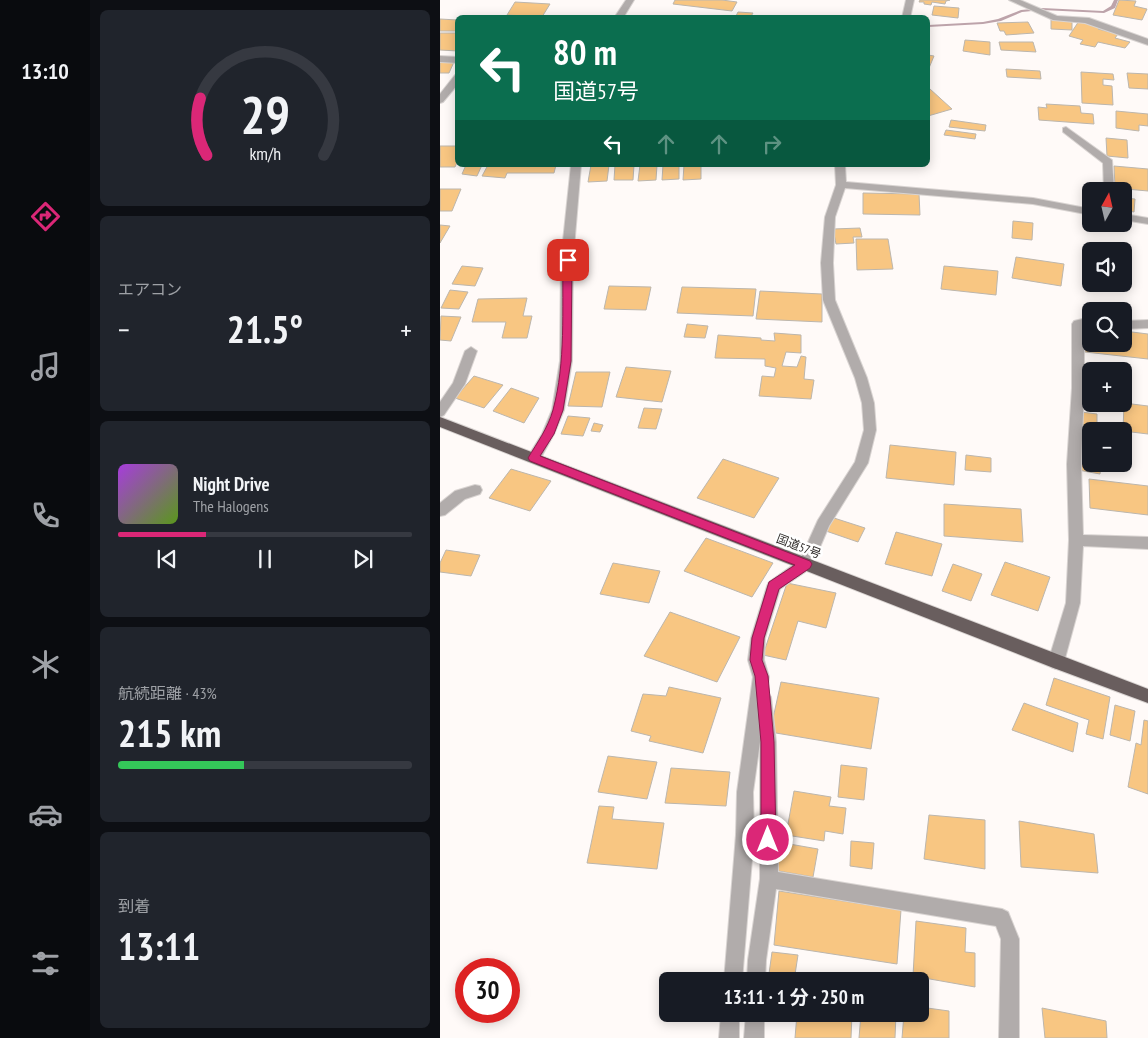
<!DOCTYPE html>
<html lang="ja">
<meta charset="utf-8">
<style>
:root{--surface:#171b24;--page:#20242c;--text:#f1f3f6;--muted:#9ea1a6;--line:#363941;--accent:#db2777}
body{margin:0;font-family:"PT Sans Narrow","Noto Sans JP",sans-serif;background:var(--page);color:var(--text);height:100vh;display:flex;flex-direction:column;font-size:19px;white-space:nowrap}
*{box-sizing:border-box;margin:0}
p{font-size:16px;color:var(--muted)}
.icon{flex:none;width:28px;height:28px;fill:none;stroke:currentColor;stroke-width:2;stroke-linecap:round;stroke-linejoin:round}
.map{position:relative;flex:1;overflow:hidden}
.details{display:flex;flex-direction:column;gap:10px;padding:10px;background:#0d0f14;width:350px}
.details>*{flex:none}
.banner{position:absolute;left:15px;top:15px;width:475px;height:152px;border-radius:8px;box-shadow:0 2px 12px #0003;background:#0b6e4f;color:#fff;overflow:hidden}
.needle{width:32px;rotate:8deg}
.fabs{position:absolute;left:642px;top:182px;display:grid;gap:10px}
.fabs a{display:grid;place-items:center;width:50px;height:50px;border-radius:8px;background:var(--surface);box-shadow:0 2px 12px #0003;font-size:25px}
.speed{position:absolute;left:15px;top:958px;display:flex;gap:10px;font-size:25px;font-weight:700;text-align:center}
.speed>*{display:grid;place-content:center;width:65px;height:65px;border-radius:50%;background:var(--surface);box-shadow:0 2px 12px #0003;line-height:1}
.speed .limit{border:8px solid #d22;background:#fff;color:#111}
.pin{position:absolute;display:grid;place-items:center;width:42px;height:42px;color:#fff;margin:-21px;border-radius:10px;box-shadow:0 2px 8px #0006}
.me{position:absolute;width:55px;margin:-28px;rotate:0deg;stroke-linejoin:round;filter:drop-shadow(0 0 4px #0008)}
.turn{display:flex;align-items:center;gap:18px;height:105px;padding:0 15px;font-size:22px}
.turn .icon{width:65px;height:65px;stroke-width:2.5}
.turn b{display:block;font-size:35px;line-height:42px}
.lanes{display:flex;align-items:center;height:48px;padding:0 15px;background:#0003;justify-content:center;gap:25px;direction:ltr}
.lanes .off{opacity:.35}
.big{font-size:38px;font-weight:700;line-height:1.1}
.details .widget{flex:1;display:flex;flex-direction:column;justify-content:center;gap:8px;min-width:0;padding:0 18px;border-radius:8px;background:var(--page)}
.details .dial{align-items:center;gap:0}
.dial svg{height:130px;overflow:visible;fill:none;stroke:var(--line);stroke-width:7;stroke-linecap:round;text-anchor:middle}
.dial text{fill:var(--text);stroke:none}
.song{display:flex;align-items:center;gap:15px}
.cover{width:60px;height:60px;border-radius:8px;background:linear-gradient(135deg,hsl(280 70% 55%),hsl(90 70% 35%))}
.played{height:5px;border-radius:2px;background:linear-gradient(90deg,var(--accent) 30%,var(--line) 30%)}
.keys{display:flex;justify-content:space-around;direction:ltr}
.heat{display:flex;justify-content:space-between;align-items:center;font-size:28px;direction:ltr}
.charge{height:8px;border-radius:4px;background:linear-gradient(90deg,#34c759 43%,var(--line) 0)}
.trip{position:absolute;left:219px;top:972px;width:270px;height:50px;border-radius:8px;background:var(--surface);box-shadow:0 2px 12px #0003;font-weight:700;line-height:50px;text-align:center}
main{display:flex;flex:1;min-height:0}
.dock{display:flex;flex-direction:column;width:90px;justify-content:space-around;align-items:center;background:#090b0e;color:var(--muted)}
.dock .icon{width:35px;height:35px}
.dock .active{color:var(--accent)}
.dock b{font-size:22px;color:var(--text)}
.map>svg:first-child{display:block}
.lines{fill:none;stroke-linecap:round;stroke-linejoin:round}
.stream{fill:#bda3aa;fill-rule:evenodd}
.building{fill:#f8c682;stroke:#bcb6ad}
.minor-casing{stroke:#d9d4d2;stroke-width:2}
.trunk-casing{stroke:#d9d4d2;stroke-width:2}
.minor{fill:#b1acab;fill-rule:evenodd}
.trunk{fill:#695e5e;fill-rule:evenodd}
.route{fill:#db2777;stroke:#8e194d}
.labels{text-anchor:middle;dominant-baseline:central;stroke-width:5;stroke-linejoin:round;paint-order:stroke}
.street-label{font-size:12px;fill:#2c2826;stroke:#fff}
</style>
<main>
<nav class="dock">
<b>13:10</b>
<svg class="icon active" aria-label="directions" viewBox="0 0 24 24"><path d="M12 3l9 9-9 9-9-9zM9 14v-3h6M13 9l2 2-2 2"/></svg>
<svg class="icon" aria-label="music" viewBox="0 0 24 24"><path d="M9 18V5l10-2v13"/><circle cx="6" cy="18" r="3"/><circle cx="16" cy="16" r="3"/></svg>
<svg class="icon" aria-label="phone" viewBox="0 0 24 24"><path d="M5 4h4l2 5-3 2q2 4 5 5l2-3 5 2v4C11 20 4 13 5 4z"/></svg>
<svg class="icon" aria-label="climate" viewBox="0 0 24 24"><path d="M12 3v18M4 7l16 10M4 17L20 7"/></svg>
<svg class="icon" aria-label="car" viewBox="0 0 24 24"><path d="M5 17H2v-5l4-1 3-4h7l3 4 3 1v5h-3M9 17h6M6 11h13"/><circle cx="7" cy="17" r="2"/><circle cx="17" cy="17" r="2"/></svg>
<svg class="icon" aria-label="filters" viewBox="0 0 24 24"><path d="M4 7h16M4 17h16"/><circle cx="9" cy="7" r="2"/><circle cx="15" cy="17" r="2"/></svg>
</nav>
<section class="details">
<div class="widget dial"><svg viewBox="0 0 100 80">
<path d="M14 69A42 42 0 1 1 86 69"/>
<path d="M14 69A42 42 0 0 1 10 34" stroke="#db2777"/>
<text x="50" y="56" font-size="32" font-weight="700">29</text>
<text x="50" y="72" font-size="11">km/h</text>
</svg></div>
<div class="widget"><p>エアコン</p>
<div class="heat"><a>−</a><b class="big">21.5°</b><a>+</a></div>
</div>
<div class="widget">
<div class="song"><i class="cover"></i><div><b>Night Drive</b><p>The Halogens</p></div></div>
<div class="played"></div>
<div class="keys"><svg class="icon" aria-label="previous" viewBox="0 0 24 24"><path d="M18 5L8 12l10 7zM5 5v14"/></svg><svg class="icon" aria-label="pause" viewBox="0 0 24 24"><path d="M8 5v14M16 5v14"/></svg><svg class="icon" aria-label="next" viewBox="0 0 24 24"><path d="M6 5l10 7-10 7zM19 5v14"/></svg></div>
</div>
<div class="widget"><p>航続距離 · 43%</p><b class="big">215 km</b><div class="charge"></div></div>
<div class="widget"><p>到着</p><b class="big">13:11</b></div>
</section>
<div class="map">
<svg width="708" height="1038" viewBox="0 0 708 1038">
<rect width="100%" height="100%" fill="#fffaf8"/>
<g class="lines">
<path class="stream" d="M674,0H678L675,8L664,13L602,10L582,12L561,21L543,24L488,27V25L543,22L558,19L581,10L602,8L663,11L671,6Z"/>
</g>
<path class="building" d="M235,0H282L297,2L292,11L233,4Z
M480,0H510L506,1L505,4L492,2L491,5L484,4V2H479Z
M679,0L696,1L694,6L707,9L702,20L673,15Z
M75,2L110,4L102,17L67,15Z
M494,6L519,8L518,18L492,15Z
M298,12L313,13L310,18H295Z
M0,19L18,20V31H0Z
M611,20L632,21V30L611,29Z
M639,21L661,26L658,29L678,34L675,38L690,42L685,48L658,42L655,47L640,44L643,40L629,36Z
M588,22L594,33L566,35L564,31H560L557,23Z
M0,33H18V51L0,50Z
M525,40L550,42V55L523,51Z
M559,42H593L596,52L561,50Z
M488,55L494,56L489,68H488Z
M0,62H14L9,73H0Z
M566,69L600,71L601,79L567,77Z
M641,72L673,74L674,80L663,79V85L672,86L673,105L642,103Z
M687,73L708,74V89L689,88Z
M490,89L512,109L488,116V90Z
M606,104L640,106L641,113L653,114L654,124L599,120L598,107L607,108Z
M676,111L708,114V126L699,125V131L676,128Z
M511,120L546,125L545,131L509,127Z
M506,130L536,134L535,139L504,135Z
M666,138L687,140L688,158L667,156Z
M0,146H18V160L15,167H0Z
M26,165H42L37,176L22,174Z
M48,165H116L114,173H67L65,178L42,176Z
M151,165H169L167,181L148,182Z
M175,165H194L193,180H174Z
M200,165H217L216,180L198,181Z
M223,165H239V179L222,180Z
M244,165H261V179L243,180Z
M674,166L708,169V191L675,188Z
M0,189H21L12,211H0Z
M423,193L479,194L480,215L423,214Z
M684,198L695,199L694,212L684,210Z
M573,221L593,223L592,240L572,238Z
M0,225L10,226L0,243Z
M420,228L422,237H413L414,243L396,244L393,229Z
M416,239H448L453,269L417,270Z
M576,257L624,264L621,286L572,278Z
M22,266L43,268L35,286L12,284Z
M504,266L558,271L556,295L501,289Z
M169,286L211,287L206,310L164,309Z
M242,287L316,289L313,316L237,313Z
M10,290L28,292L19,309L1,308Z
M320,291L382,294V322L316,319Z
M87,298L83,316H92L87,338H62L66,322H32L38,299Z
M1,316L21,317L11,341L0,340Z
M247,324L268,326L265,338L244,337Z
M645,327L651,328V344H684V331L708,334V359L645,352Z
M334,333L361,335V353L346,352L342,366L357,367L361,356L366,357L364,379L374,380L371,399L319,396L322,376L334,377L336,368L325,366V359L275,358L278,335L321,338V340L335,341Z
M186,367L231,371L222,402L176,397Z
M136,372H170L162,407L128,406Z
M34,376L63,385L44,408L15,398Z
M71,388L99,398L84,423L53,411Z
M684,403L708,406V434L683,431Z
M204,408L222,409L216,429L198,428Z
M641,412L657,414V431H651V433L640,431Z
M128,416L150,418L143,436L121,434Z
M154,423L163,425L160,432L151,431Z
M450,445L516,452L514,485L446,478Z
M526,455L551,458V472L525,470Z
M283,459L339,478L314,518L257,498Z
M640,459L651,462V464H661L660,474L638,470Z
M71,469L111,481L90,511L49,498Z
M649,479L708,486V515L650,508Z
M504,504L581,509L583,542L504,536Z
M394,518L425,528L418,542L386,531Z
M456,532L502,544L492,576L445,564Z
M266,538L333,563L312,597L244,571Z
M6,550L40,555L31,576L0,572V563Z
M565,562L610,577L598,611L551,595Z
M173,563L220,571L209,603L160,594Z
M513,564L542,574L531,601L502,591Z
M347,583L396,593L386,628L358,621L346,660L323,655Z
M230,612L300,637L277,682L204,656Z
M614,678L670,697L663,739L646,734L649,720L606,705Z
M341,682L439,698L431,749L330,732Z
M229,687L281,698L263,753L209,741L211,736L191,731L203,694L226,696Z
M584,703L638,723L633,752L572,730Z
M675,705L695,711L690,741L670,735Z
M704,720L708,721V794L688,787L696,743L701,745Z
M168,756L217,762L207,799L158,792Z
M401,765L427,768L424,800L398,797Z
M231,768L290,772L286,806L225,803Z
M354,791L391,797L389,806L406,808L403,834L385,831L384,841L346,835Z
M159,806L174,807L172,819L224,823L217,869L147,863Z
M489,815L545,820V869L484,859Z
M579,821L654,834L658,873L581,867Z
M411,841L434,843L432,869L410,866Z
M338,842L378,849L373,877L333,870Z
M339,891L461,910L457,964L334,945Z
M476,921L526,928L525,952L535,953V987L473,976Z
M332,952L358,955L354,981H328Z
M480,1007L509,1011V1038H462L464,1014H480Z
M602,1008L666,1021L667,1038H605Z
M357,1014H412L411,1038H355Z
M421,1014H456L455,1038H419Z"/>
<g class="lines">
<defs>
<path id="minor" d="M186,0H194L183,18H174Z
M466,0H474L470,18H462Z
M569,0H580L617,16L649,18L708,39V45L645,23L613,20Z
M0,56L18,57V63L0,62Z
M18,74V84L3,102L0,103V94L15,75Z
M626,127L672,160L674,191H664L663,163L623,132V128Z
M131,165H141L133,260L132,361L124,410L114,434L99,461H89L87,458L102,434L112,410L120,361L121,260Z
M395,165H405L406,182L593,198L651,209V215L593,204L405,188L395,217L393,263L395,300L427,378L434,403L436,430L428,463L389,526L371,568L340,589L325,638L324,660L329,677L327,691L331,697L336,742L338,872L562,909L568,912L579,939V1038H559L561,939L556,926L336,889L326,960L325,981H307L308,960L320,879V742L313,792L314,835L302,981H284L296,835L297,792L313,677L308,660L311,638L327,586L329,582L360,560L378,520L415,462L424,430L422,403L415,378L383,300L381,263L385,217L396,185Z
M684,214L708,218V224L684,220Z
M651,317V325L644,327V388L641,464L643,535L708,537V549L643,546L640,603L624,662L621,667L616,669L611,667L608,662L626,603L629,540L627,464L632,388V324L634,321Z
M708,320V328L684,329V321Z
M31,347L37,351L25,384L4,415L0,417V402L13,383L25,351Z
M35,485L40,486L42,490L40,494L25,499L5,515L0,516V503L15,491Z
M281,1014H299V1038H279Z
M306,1014H324V1038H304Z"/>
<path id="trunk" d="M0,417L708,689V703L611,667L0,427Z"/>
</defs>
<use href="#minor" class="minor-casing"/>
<use href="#trunk" class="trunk-casing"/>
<use href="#minor" class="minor"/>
<use href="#trunk" class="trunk"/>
</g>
<path class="route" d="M128,257L132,260L131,361L123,410L114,434L100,456L370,561L372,564L370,568L339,589L324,638L322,660L328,676L334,742L336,840L334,845L328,847L323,845L321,840V742L315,676L310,660L312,638L329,582L355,565L90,461L88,458C97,443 108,428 113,410C126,362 122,309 123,260Z"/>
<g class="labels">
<g class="street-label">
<text transform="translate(359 546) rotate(21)">国道57号</text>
</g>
</g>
</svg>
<div class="fabs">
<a><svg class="needle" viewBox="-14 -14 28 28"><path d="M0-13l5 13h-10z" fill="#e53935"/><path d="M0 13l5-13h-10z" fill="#9ea1a6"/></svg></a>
<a><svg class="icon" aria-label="sound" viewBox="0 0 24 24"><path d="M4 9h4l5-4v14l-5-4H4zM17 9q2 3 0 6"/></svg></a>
<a><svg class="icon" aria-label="search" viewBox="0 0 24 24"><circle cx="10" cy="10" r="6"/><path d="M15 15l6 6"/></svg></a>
<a>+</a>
<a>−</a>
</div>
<div class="speed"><div class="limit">30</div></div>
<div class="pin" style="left:128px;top:260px;background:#d93025"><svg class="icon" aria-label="arrive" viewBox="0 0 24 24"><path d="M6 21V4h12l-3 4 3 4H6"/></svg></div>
<svg class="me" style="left:328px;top:840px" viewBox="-20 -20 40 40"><circle r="17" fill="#db2777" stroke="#fff" stroke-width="3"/><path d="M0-11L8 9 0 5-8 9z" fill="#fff"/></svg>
<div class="trip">13:11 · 1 分 · 250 m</div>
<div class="banner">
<div class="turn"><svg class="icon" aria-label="left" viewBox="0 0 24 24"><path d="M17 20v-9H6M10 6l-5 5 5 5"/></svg><div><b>80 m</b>国道57号</div></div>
<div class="lanes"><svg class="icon" aria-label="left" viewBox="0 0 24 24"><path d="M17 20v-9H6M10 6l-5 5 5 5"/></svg><svg class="icon off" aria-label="ahead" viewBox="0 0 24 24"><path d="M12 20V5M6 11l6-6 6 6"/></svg><svg class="icon off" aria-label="ahead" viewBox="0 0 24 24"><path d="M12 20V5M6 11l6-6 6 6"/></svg><svg class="icon off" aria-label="right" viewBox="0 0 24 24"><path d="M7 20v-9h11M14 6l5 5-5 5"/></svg></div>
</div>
</div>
</main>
